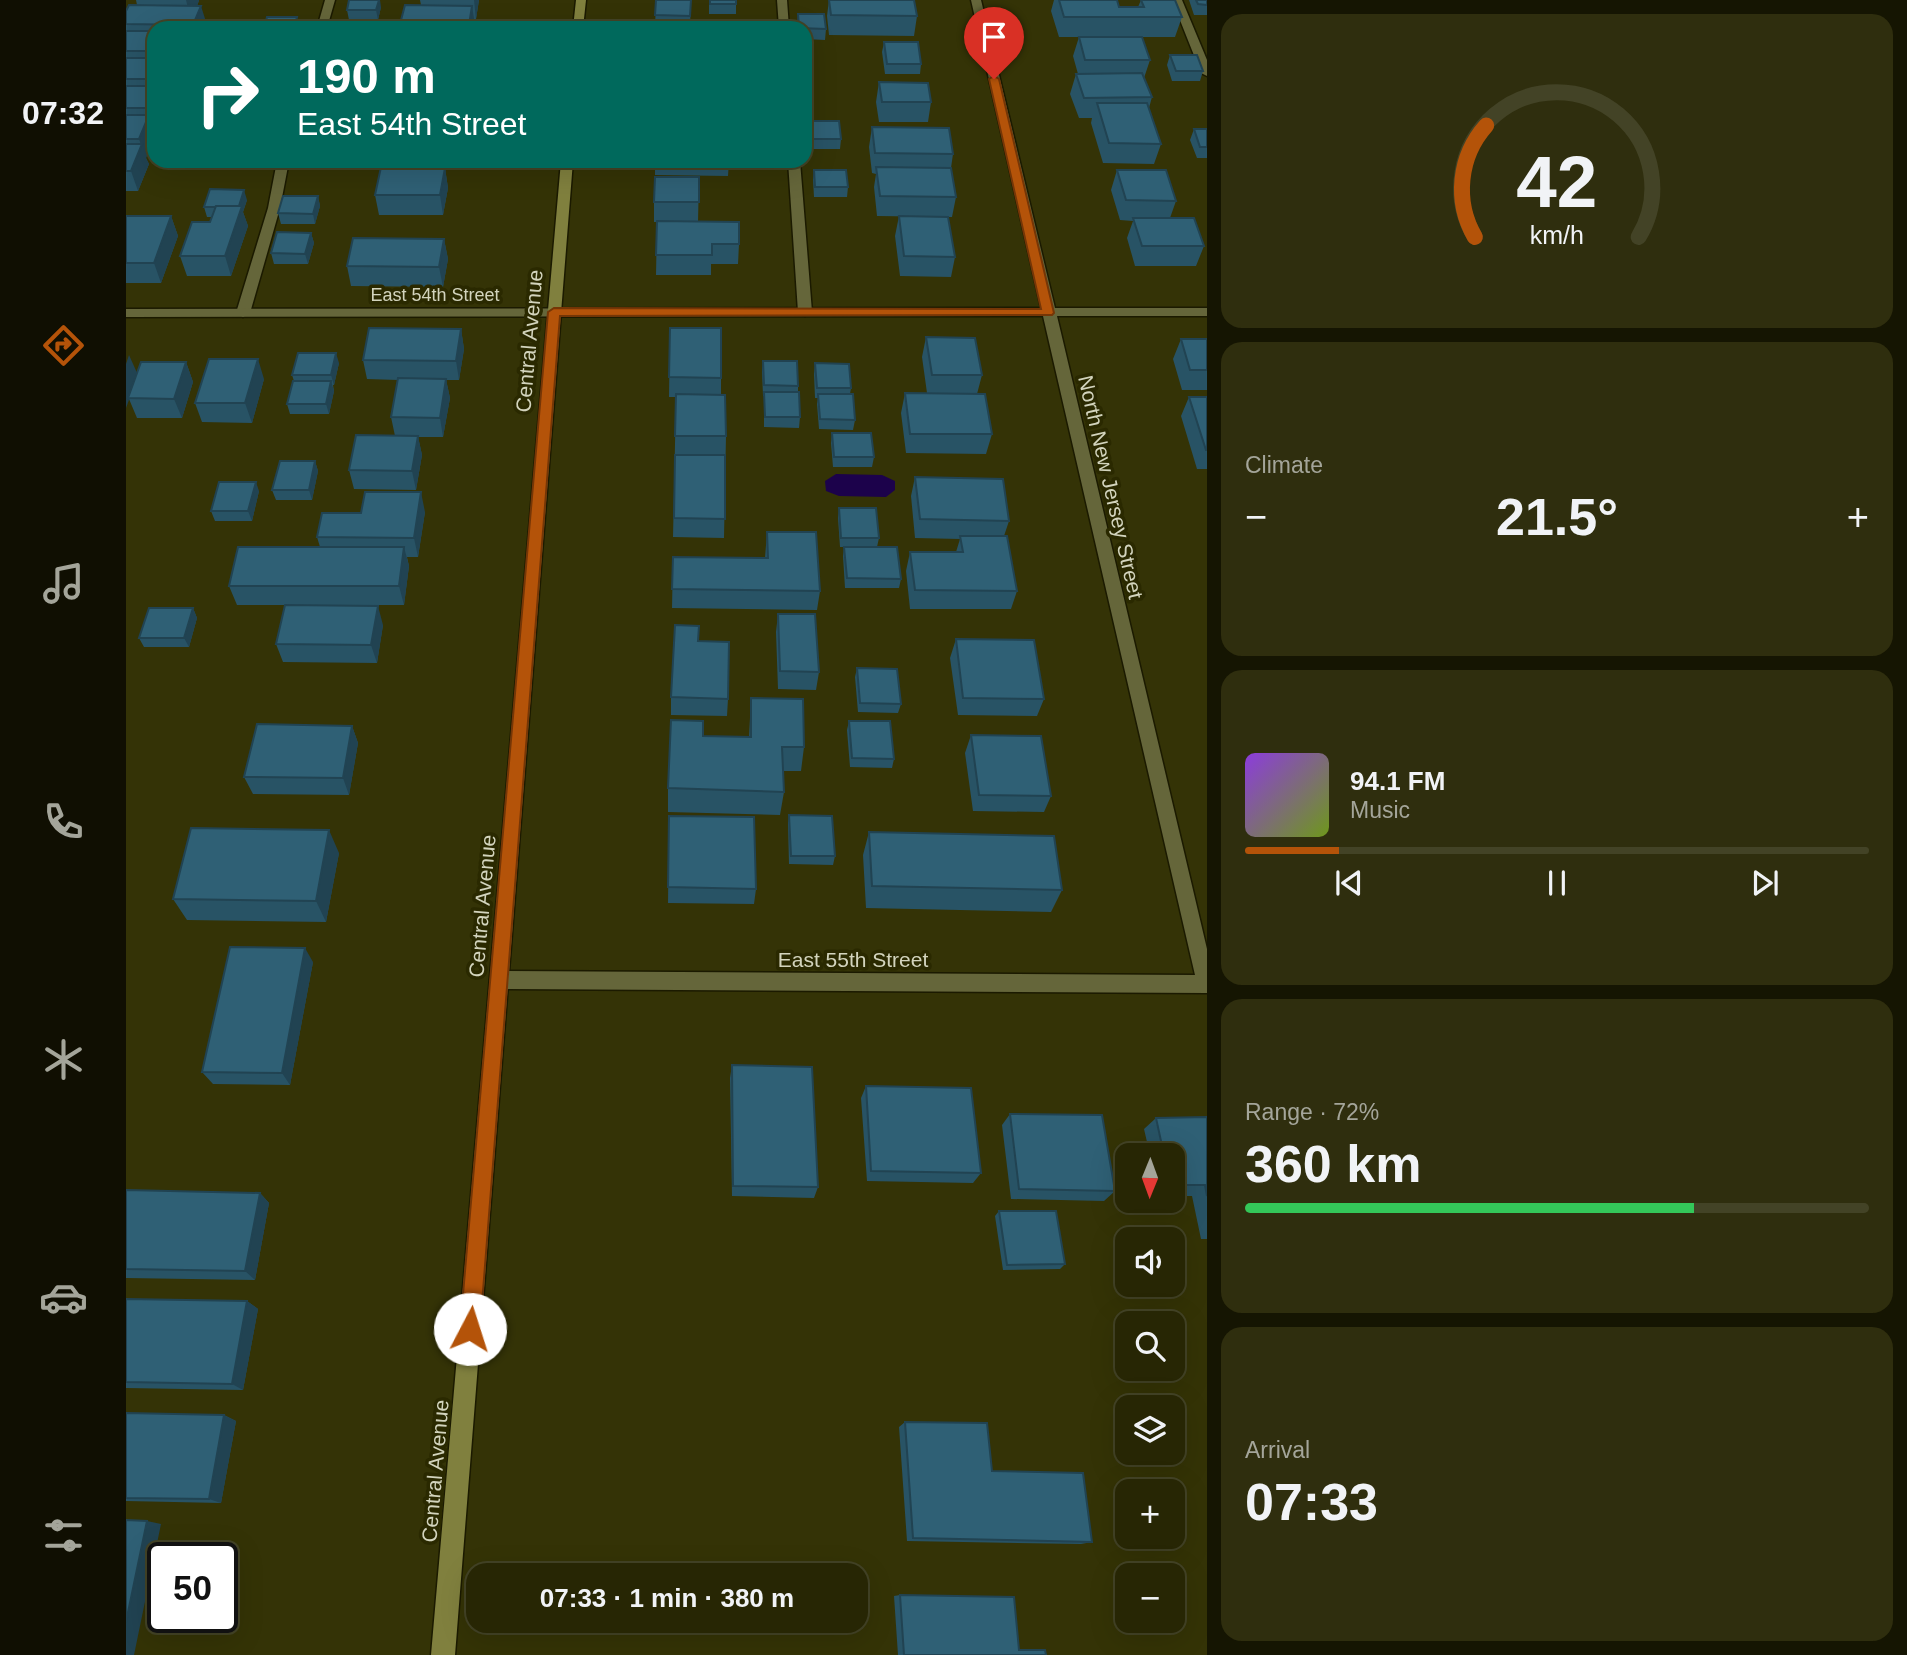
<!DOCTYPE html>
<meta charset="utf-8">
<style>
:root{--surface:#272604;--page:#2f2e0e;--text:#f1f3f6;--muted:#a4a59a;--line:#434326;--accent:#b45309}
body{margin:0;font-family:Arial,sans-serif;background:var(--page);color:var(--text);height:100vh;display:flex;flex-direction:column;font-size:26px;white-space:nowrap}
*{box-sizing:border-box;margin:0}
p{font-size:23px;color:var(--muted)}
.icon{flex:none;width:38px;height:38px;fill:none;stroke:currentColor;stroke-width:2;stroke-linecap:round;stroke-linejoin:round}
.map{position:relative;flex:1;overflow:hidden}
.panel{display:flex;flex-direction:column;gap:14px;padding:14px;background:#151502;width:700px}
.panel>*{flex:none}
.banner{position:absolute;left:21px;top:21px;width:665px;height:147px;border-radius:21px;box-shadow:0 7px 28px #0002,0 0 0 2px var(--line);background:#00695c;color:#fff;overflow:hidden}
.needle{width:46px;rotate:181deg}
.fabs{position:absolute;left:989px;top:1143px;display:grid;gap:14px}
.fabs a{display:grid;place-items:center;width:70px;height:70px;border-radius:14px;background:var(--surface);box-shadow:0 7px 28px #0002,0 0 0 2px var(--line);font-size:35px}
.speed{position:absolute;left:21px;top:1542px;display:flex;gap:14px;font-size:35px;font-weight:700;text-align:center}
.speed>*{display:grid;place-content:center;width:91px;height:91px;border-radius:50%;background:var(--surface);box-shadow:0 7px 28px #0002,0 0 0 2px var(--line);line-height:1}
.speed .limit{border:4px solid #111;border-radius:10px;background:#fff;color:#111}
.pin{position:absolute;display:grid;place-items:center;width:60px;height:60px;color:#fff;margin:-72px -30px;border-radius:50% 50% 50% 0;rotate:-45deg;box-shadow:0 0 7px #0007}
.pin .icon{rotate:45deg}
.me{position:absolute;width:77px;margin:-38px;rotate:5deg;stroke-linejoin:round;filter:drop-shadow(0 0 5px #0008)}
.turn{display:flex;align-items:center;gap:24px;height:147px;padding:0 35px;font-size:32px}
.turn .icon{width:91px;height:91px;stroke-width:2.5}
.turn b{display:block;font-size:49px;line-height:60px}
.big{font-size:52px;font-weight:700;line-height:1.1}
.panel .widget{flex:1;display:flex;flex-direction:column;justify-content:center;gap:10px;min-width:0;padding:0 24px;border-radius:21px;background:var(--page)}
.panel .dial{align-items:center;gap:0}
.dial svg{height:182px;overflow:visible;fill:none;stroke:var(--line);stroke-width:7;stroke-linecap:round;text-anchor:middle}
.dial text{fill:var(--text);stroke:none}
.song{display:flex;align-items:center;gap:21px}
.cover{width:84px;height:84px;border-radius:10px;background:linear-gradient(135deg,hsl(270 70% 55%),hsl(80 70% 35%))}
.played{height:7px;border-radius:4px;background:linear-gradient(90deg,var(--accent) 15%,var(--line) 15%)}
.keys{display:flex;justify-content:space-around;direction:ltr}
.heat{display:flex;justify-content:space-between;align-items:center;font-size:38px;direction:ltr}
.charge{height:10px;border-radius:5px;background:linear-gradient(90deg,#34c759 72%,var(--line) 0)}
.trip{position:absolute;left:340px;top:1563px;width:402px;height:70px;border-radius:21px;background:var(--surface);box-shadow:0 7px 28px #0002,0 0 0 2px var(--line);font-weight:700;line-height:70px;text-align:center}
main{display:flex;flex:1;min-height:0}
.tabs{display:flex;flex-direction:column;width:126px;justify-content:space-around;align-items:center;background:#100f02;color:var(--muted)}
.tabs .icon{width:49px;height:49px}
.tabs .on{color:var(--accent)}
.tabs b{font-size:32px;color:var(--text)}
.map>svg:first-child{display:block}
.water{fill:#1c024b}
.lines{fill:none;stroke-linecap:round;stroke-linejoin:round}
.service-casing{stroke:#1b1a00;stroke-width:3}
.minor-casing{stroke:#1b1a00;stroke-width:3}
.secondary-casing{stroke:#1b1a00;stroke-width:3}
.service{fill:#65663a;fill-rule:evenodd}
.minor{fill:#65663a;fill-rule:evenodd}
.secondary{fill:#80803e;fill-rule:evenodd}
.wall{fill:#285365}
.shaded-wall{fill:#214352}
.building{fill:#2f6075;stroke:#214352;stroke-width:2}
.route{fill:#b45309;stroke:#753606;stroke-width:2}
.labels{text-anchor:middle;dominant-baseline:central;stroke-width:7;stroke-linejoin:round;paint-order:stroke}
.far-street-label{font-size:18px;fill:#d3d4bd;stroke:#2a2900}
.street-label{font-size:21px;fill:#d3d4bd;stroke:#2a2900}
</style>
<main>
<nav class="tabs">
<b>07:32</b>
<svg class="icon on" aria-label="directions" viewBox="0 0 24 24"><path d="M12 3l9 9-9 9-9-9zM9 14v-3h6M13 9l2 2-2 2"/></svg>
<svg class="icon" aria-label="music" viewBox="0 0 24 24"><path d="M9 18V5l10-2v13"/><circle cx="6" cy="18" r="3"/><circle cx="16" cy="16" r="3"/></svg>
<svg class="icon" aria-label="phone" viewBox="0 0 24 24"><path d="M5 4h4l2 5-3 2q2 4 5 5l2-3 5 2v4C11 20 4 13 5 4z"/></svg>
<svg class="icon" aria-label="climate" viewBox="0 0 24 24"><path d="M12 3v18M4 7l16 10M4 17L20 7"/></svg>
<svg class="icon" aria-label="car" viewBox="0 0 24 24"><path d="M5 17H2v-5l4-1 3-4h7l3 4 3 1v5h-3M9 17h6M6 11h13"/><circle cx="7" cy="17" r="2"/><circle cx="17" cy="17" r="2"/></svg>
<svg class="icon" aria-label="filters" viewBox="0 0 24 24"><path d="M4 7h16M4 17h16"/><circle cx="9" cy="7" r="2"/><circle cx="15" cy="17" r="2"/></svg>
</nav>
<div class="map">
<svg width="1081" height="1655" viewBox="0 0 1081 1655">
<rect width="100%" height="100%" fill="#343306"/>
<path class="water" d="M710,474L756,475L769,481V490L760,497L713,496L700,491L699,481Z"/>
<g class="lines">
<defs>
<path id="service" d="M199,0H209L201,28H191Z
M651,0H661L663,28H653Z
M1046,0H1056L1081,60V76L1075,73Z
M151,161H163L154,208L124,313L117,317L110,313L142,208Z
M662,161H674L686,312L679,316L672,312Z"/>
<path id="minor" d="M845,0H855L929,308H1081V316H931L1081,949V993L373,989L366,986L364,980L366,974L373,971L1069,975L917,316L0,317V309L915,308Z"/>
<path id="secondary" d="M450,0H460L457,28H447Z
M435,161H447L329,1655H305Z"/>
</defs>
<use href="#service" class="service-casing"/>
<use href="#minor" class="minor-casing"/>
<use href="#secondary" class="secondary-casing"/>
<use href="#service" class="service"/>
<use href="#minor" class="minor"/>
<use href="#secondary" class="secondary"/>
</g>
<path class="wall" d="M10,0H73L71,6L81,25L80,28H28V124L20,158L23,164L12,191H0V11L11,5Z
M294,0H353L350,19H348V28H275L274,24L295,5Z
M530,0H565L564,28H529Z
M583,0H610V14H583Z
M703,0H788L791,16L788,36L703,35L701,16Z
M928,0H991L993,7H1012L1015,0H1049L1056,17L1049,37H984L1024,60L1018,78L1026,97L1023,108L1035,144L1028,164L977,163L965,123L966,118H953L944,94L950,74H952L947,56L953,37H933L925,11Z
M1063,0H1081V15H1068Z
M255,7L252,20H223L221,10Z
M672,14L700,29L699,40L679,39V28H671Z
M758,42L795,64L794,74H759L756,52Z
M1044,55L1077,71L1074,81H1046L1041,65Z
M753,82L805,102L802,122H753L750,102Z
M684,121L715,139L714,149H685L683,131Z
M746,127L827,154L825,168L830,197L826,217L751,216L748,187L750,174L746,173L743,147Z
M1068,129H1081V158H1071L1064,140Z
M529,161H603L602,176L529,175Z
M319,168L322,188L317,215H253L249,195Z
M688,170L722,187L721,197H688L687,180Z
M991,170L1050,201L1044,218L1078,246L1070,266H1009L1001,238L1007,221L994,220L985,190Z
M573,177L572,222L613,244L612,264H585V275H530L531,222H528V202Z
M192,196L194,206L189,224H155L152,213Z
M121,200L117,212L122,226L105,276H61L54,256L84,222L86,217H81L78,207Z
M45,216L52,236L35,283H0V217Z
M773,216L829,257L825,277L774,276L769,236Z
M185,233L188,243L182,264H148L145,253Z
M318,239L322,259L317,287L225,286L221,266Z
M544,328L595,378V395L600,436L598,538L547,537L550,397H543Z
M335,329L338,349L333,380H320L324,398L317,437H292L296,455L290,490L228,489L223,470L269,436L265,417L272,380L241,379L237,360Z
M800,337L856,375L851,394L866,434L860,454L780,453L775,413L779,393H801L796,357Z
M1055,339H1081V390H1056L1047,359Z
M637,361L672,386V392L674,417L673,428L638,427V396H637L636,371Z
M60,362L67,382L56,418H11L3,399L0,408L11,374Z
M213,363L208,385H207L208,391L203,414H164L161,404L168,381L166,375Z
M689,363L725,388L724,394L729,420L727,430L693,429L691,404L692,398H689L688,374Z
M138,379L126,423L76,422L69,403Z
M1063,397H1081V469H1071L1055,416Z
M706,433L748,457L746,467H707L705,443Z
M189,461L192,471L186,500H150L146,490Z
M789,477L883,521L878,536L891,591L885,609H784L780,571L784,552H830L834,539L789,538L785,496Z
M133,491L126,521H89L85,511Z
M713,508L753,538L751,547L775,579L773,588H719L717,556L718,547H714L712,518Z
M299,512L292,557H281L283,566L278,605H111L103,586L194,547L191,537L235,513Z
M641,532L694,591L691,610L546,608L547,557L639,558Z
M67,608L71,618L63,647H18L13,638Z
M652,614L693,672L690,690L652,689L650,632Z
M257,625L251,663L157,662L150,644Z
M830,639L918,699L911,716L832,715L824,658Z
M731,668L775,704L772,713L732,712L729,677Z
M545,697L602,699L601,716L545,715Z
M625,698L678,747L675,771H657L658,792L654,815L542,812V788L577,736L623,737Z
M723,721L768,759L766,768L724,767L721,730Z
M226,726L232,743L223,795L127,794L118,777Z
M845,735L925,796L918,812L847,811L839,753Z
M663,815L709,856L707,865L663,864L662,823Z
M543,816L630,889L628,904L542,903Z
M743,832L936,890L925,912L740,908L737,855Z
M213,853L200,922L61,920L47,899Z
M187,962L164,1085L87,1084L76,1072Z
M606,1065L692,1187L688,1198L606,1196L604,1078Z
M740,1086L855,1173L847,1183L741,1181L735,1098Z
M884,1114L989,1191L978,1201L885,1199L876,1125Z
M1081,1117V1239H1075L1066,1196H1046V1155H1024L1018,1129L1030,1118Z
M0,1190L134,1193L143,1203L129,1280L0,1278Z
M873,1211L939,1264L934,1269L877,1270L869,1216Z
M0,1299L121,1301L132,1309L117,1390L0,1388Z
M0,1413L98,1415L110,1421L95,1503L0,1501Z
M779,1422L866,1471L966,1542L955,1544L781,1541L773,1427Z
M774,1595L893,1649L920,1655H772L768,1596Z"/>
<path class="shaded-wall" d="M60,0H73V1L65,20Z
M253,0H254L255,7L252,20L250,10Z
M348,0H353L350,19Z
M75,6L81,25L80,28H68L67,25Z
M346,6L349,25L348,28H343Z
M171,17L173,28H168Z
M28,88V124L27,127L28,139L20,158L23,164L12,191L5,171L15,145L13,139L22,116L20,108Z
M319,168L322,188L317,215L314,195Z
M118,190L121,200L117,212L122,226L105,276L99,256Z
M192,196L194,206L189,224L187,214Z
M45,216L52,236L35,283L28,263Z
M185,233L188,243L182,264L179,254Z
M318,239L322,259L317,287L313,267Z
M335,329L338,349L333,380L330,361Z
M210,353L213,363L208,385L205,375Z
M3,355L12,375L0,408V364Z
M132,359L138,379L126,423L119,403Z
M60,362L67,382L56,418L48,399Z
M320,379L324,398L317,437L314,418Z
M205,381L208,391L203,414L200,404Z
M292,436L296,455L290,490L286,471Z
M189,461L192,471L186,500L183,490Z
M130,482L133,491L126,521L122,511Z
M295,492L299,512L292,557L288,538Z
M278,547L283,566L278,605L273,586Z
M252,606L257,625L251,663L245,645Z
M67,608L71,618L63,647L58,638Z
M226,726L232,743L223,795L217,778Z
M203,830L213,853L200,922L190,901Z
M179,948L187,962L164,1085L156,1073Z
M134,1193L143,1203L129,1280L119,1271Z
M121,1301L132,1309L117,1390L106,1384Z
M98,1415L110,1421L95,1503L83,1499Z
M21,1521L35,1524L8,1655H0V1622Z"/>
<path class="building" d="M223,0H253L250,10H221Z
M530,0H565L564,16L529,15Z
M584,0H610V4H584Z
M703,0H788L791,16L705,15Z
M933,0H991L993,7H1018L1015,0H1049L1056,17H938Z
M1070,0H1081V5L1072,4Z
M3,5L75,6L67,25L0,24V11Z
M279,5L346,6L343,25L274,24Z
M672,14H698L700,29L673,28Z
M141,17H171L168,28H138Z
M216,20H246L244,28H214Z
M0,31H28V51H0Z
M953,37H1016L1024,60H959Z
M758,42H792L795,64H761Z
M1044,55H1071L1077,71H1050Z
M0,58H28V79H0Z
M1016,73L1026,97L958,98L950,74Z
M753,82L802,83L805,102H756Z
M0,86H28L20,108H0Z
M971,103H1021L1035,144L983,143Z
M0,115H23L13,139H0Z
M684,121H713L715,139H686Z
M746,127L823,128L827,154L749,153Z
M1068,129H1081V147H1074Z
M0,144H16L5,171H0Z
M255,167L319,168L314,195H249Z
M750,167L825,168L830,197L754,196Z
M688,170H720L722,187H689Z
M991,170H1040L1050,201L1000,200Z
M529,177H573V202H528Z
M84,189L118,190L113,206H90L89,207H78Z
M157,196H192L187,214L152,213Z
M90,206H116L99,256H54L66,222H84Z
M0,216H45L28,263H0Z
M773,216L822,217L829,257L778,256Z
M1007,218H1068L1078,246H1016Z
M531,221L613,222V244H586V255H530Z
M151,232L185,233L179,254L145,253Z
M227,238L318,239L313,267L221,266Z
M243,328L335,329L330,361L237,360Z
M544,328H595V378L543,377Z
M800,337L849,338L856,375H806Z
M1055,339H1081V370H1064Z
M172,353H210L205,375H166Z
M83,359H132L119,403H69Z
M637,361H671L672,386L638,385Z
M15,362H60L48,399L2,398Z
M689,363L723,364L725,388H691Z
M272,378L320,379L314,418L265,417Z
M167,381H205L200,404H161Z
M638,392H673L674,417H639Z
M779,393L859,394L866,434H784Z
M550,394L599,395L600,436H549Z
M692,394H727L729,420L694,419Z
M1063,397H1081V450H1080Z
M706,433H745L748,457H708Z
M230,435L292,436L286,471L223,470Z
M549,455H599V519L548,518Z
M154,461H189L183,490H146Z
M789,477L877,479L883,521L794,519Z
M93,482H130L122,511H85Z
M239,492H295L288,538L191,537L196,513H235Z
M713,508H750L753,538H715Z
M641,532H690L694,591L546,589L547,557L642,558Z
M834,536H881L891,591L789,590L784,552H837Z
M112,547H278L273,586H103Z
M718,547H771L775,579L721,578Z
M159,605L252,606L245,645L150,644Z
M23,608H67L58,638H13Z
M652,614H689L693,672L654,671Z
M549,625L573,626L572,641L603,642L602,699L545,697Z
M830,639L908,640L918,699L837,698Z
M731,668L771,669L775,704L734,703Z
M625,698L677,699L678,747H656L658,792L542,788L545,720L577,721V736L625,737Z
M723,721H764L768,759L726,758Z
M131,724L226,726L217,778L118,777Z
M845,735L915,736L925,796L853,795Z
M663,815L706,816L709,856H665Z
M543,816L628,817L630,889L542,887Z
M65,828L203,830L190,901L47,899Z
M743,832L928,836L936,890L746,886Z
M104,947L179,948L156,1073L76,1072Z
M606,1065L686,1067L692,1187L607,1186Z
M740,1086L845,1088L855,1173L745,1171Z
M884,1114L976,1115L989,1191L893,1189Z
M1081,1117V1196L1079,1185H1046V1155H1038L1030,1118Z
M0,1190L134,1193L119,1271L0,1269Z
M873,1211H930L939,1264L881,1265Z
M0,1299L121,1301L106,1384L0,1382Z
M0,1413L98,1415L83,1499L0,1498Z
M779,1422L861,1423L866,1471L957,1473L966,1542L787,1538Z
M0,1520L21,1521L0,1622Z
M774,1595L888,1597L893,1650H919L920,1655H778Z"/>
<path class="route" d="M868,76L873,79L928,313L926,315L434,316L354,1329L351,1336L344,1339L337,1336L334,1329L422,312L428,308L915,309L863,79Z"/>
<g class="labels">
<g class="far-street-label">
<text x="309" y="295">East 54th Street</text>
</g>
<g class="street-label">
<text transform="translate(403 341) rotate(-85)">Central Avenue</text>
<text transform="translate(985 487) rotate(77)">North New Jersey Street</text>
<text transform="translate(356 906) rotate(-85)">Central Avenue</text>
<text x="727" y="959">East 55th Street</text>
<text transform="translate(309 1471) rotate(-85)">Central Avenue</text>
</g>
</g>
</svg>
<div class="fabs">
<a><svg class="needle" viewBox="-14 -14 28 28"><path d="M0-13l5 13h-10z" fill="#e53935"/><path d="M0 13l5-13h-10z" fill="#a4a59a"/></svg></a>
<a><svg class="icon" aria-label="sound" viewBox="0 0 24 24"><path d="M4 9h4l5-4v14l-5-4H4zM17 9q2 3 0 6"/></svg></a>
<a><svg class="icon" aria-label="search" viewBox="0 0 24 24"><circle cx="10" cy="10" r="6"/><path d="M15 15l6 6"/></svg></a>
<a><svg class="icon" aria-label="layers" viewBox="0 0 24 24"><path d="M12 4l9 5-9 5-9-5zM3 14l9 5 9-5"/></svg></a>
<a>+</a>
<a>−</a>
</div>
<div class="speed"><div class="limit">50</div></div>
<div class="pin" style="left:868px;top:79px;background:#d93025"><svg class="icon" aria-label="arrive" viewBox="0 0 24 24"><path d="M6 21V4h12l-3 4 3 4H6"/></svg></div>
<svg class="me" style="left:344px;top:1329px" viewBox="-20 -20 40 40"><circle r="19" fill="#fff"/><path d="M0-13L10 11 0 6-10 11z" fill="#b45309"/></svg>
<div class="trip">07:33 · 1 min · 380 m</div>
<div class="banner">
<div class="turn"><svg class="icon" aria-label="right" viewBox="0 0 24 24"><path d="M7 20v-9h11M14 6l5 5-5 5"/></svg><div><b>190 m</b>East 54th Street</div></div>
</div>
</div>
<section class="panel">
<div class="widget dial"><svg viewBox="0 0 100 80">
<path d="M14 69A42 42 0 1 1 86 69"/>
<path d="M14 69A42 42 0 0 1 19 20" stroke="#b45309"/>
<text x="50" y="56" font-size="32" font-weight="700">42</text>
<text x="50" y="72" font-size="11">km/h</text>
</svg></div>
<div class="widget"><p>Climate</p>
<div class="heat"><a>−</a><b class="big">21.5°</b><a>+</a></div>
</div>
<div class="widget">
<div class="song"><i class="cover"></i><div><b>94.1 FM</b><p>Music</p></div></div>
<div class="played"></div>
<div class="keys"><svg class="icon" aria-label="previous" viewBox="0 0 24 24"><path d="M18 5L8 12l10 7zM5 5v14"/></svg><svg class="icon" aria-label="pause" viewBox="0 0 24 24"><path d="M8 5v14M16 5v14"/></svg><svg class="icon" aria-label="next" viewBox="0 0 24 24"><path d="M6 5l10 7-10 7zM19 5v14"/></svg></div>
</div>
<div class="widget"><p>Range · 72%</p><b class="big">360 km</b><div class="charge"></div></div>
<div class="widget"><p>Arrival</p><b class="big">07:33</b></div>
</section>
</main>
